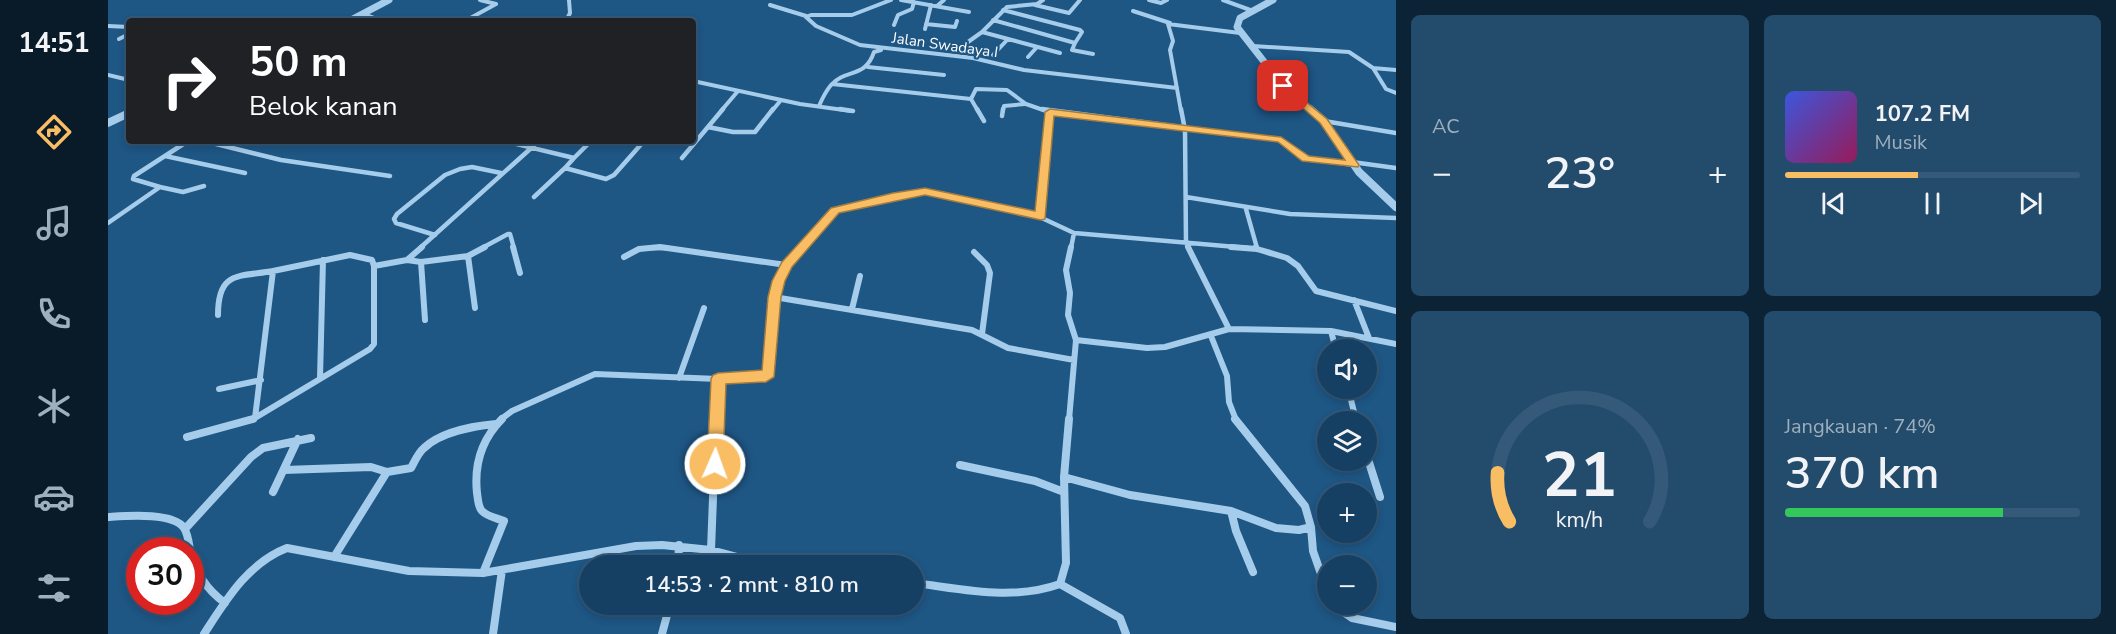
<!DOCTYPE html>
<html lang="id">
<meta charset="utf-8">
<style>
:root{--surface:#164063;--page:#234b6c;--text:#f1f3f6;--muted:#9eafbe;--line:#355978;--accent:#f9bd64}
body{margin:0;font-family:"Nunito Sans",sans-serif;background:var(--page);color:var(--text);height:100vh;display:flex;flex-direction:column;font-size:22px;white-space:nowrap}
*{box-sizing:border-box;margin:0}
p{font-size:20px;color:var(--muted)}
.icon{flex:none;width:33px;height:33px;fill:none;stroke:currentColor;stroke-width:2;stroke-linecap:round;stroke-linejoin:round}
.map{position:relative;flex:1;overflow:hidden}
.side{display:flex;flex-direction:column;gap:15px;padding:15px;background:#0c2336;width:720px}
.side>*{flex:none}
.banner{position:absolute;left:18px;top:18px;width:570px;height:126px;border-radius:6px;box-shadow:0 3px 9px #0003,0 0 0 2px var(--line);background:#202124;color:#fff;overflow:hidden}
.buttons{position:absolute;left:1209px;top:339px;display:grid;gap:12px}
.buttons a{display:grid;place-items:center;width:60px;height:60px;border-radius:50%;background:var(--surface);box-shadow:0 3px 9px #0003,0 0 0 2px var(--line);font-size:30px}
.speed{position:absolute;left:18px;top:537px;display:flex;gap:12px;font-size:30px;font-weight:700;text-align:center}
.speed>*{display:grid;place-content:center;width:78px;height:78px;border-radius:50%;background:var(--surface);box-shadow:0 3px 9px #0003,0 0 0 2px var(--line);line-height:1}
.speed .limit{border:9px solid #d22;background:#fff;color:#111}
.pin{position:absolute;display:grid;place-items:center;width:51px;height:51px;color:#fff;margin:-26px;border-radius:12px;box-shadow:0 3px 9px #0006}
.me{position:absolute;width:66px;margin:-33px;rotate:2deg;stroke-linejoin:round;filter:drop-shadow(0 0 4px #0008)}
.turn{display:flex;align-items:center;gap:21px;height:126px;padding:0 24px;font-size:27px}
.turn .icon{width:78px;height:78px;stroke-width:2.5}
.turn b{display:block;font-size:42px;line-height:51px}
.big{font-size:45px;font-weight:600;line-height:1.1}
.side .widget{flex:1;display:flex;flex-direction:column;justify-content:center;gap:9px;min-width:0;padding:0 21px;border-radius:9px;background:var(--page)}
.side .dial{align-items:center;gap:0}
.dial svg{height:156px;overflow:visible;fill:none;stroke:var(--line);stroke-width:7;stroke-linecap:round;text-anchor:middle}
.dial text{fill:var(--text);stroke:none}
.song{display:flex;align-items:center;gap:18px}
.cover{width:72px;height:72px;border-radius:9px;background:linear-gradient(135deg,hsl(230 70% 55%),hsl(330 70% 35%))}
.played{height:6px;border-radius:3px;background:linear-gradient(90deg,var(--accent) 45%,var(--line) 45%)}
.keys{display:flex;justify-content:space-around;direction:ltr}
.heat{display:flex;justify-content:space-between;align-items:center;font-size:33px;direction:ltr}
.charge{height:9px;border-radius:4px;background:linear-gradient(90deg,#34c759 74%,var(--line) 0)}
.side .tiles{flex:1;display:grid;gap:15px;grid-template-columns:repeat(2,1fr)}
.trip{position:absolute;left:471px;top:555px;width:345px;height:60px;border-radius:30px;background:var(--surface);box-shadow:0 3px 9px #0003,0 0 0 2px var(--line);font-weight:600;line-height:60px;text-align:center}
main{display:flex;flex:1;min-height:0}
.dock{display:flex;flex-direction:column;width:108px;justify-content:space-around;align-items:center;background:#091a28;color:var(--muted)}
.dock .icon{width:42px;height:42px}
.dock .on{color:var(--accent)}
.dock b{font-size:27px;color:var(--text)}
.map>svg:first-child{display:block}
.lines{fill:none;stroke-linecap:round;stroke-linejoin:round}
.minor-far3{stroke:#a5ccea;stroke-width:4}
.minor-far2{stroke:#a5ccea;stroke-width:4.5}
.minor-far1{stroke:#a5ccea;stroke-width:6}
.minor{stroke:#a5ccea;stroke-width:8}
.tertiary-far1{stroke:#a5ccea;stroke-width:7}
.tertiary{stroke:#a5ccea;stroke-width:8}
.route{fill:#f9bd64;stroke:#a27b41;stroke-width:1.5}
.labels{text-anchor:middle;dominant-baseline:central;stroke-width:4.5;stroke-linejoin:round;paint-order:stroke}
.far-street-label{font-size:15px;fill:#fff;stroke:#1e5684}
</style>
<main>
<nav class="dock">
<b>14:51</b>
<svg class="icon on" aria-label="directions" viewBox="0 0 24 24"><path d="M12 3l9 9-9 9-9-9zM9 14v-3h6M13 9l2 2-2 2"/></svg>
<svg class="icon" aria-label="music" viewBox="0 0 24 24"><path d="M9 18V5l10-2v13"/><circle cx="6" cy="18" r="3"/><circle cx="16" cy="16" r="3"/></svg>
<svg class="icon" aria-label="phone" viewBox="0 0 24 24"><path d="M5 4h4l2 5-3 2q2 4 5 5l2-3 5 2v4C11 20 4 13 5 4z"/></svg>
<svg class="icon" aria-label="climate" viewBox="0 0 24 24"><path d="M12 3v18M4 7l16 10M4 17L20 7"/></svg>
<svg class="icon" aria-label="car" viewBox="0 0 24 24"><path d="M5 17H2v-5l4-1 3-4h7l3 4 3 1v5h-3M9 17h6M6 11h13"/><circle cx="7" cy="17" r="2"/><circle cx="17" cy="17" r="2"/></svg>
<svg class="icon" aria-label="filters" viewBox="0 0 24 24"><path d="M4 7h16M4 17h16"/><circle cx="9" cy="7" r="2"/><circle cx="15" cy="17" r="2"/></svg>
</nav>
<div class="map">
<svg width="1288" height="634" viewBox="0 0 1288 634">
<rect width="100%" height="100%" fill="#1e5684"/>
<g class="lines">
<path class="minor-far3" d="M372,0L388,4
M783,0L744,15H703L698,17L708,26L752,45L865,58L916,70L1069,88
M793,0L861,12
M1041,0L1053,3L1059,0
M1115,0L1145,11
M662,5L698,16
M927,5L961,13L972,0
M829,6L836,0
M895,10L972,30L974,32L967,43
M1025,11L1062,23
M255,14L274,21
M885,20L967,43L964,50L985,54
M357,21L388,4
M458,21L462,13L461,0
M818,24L847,27L849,21
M786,25L790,15L804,9L806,2
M0,26L21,27
M817,29L823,5
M874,32L952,53
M11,39L21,34
M1145,46L1241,52L1265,68L1278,89L1288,93
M853,47L874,32L899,7L929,4L935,0
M885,55L900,39
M920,57L929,47
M760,67L836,75
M1265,68L1288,70
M0,75L21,80
M585,81L692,104L743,111
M724,84L863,99L868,89L899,90L918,104L938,111
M863,99L870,111
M711,106C714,99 718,91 723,85C738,68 757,79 766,52L773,50
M613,111L630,91
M664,111L673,100
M895,111L896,106L917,104
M1073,111L1062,50L1065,41L1060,24L1132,33"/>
<path class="minor-far2" d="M732,109L745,111
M869,109L876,121
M934,109L1173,140L1197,158L1246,165
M1073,109L1077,130L1078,243L1081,248
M894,116L895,109
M1216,121L1288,133
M600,127L625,132H647L665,109
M96,141L173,160L282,176
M396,141L466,158L483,141
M57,156L137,173
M466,158L457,168L498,179L506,175L536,141
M574,158L615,109
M1244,162L1288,168
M52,187L75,192L96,186
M426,197L457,168
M1078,197L1182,214L1288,218
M1138,209L1149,248
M933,216L942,112
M0,223L52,187L25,179L26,176L80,141
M327,235L288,223L286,219L289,214L337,175L352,169L364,167L393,173
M312,248L431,141
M374,248L400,234H402L406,248
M539,248H561
M692,248L720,216L731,208L803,193L826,192L921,212L966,233L1140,248
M963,248L966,233"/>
<path class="minor-far1" d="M405,247L412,273
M1080,247L1121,329
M1123,247L1149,249L1179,258L1190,266L1208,291L1288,311
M1148,247L1149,249
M866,252L879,265L882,273L874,334
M360,256L367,308
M516,257L531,249L552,247L678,265
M299,260L314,247
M313,262L317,320
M666,297L864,330L900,348L966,360
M1246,300L1261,338
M744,309L752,276
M110,315C110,271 130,277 165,271
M1223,331L1228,350
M1103,336L1119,376L1121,402L1128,420
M968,340L1039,348L1057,347L1121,329L1223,331L1288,344
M212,378L215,260
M571,378L596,308
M1240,388L1248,420
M111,389L153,380
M147,418L165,271L242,255L264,260L266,266L299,260L313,262L360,256L377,247
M140,420L147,418L262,349L266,344V266
M392,420L404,411L487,374L610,379L658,376L662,369C664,341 660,307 670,281C675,268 684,257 694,247
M608,420L610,379
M961,420L968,340L960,315L962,293L958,270L963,247"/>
<path class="minor" d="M1127,419L1197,506L1203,527L1205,551L1220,594
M1248,419L1249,422
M79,437L145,419
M1258,453L1272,497
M852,465L927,481L956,492
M176,470L263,467L279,472
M956,477L1022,495L1123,511L1168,528L1191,530L1203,527
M165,492L190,439
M1123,511L1128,531L1145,572
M0,517C18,516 65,512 76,528C80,534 81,544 82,550C88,573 98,589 117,603
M77,529L143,457L155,448L203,438
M603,550L608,419
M226,557L279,472L303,468C307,461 310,453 316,448C333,432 366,426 388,424
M570,566L571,545
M375,573L396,521C389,518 380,517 374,511C370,507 370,499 369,493C366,465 374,439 394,419
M806,583C855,589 904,601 952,584L958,563L956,477L961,419
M952,584L1012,618L1018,634
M1224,604L1244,618L1288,627
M96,634C118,600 140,563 179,548L301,571L375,573L528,546L554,545L603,550L663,566
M385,634L394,570
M554,634L562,604"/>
<path class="tertiary-far1" d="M1165,0L1132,18L1129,27L1175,86L1204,111
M241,21L281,0"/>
<path class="tertiary" d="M1202,109L1216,121L1251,172L1288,207
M0,123L21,113"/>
</g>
<path class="route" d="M1175,83L1219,119L1251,165L1250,167L1194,161L1170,142L946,116L937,219L933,220L817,195L731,213L684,267L677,281L673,297L666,377L658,382L618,384L615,464L613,469L607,471L601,469L599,464L603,379L605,375L610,373L654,370L660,297L664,281L674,262L723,208L785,193L817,188L927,211L937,112L942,109L1173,137L1201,156L1237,160L1212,123L1172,88L1171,86Z"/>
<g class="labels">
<g class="far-street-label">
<text transform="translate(837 45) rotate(8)">Jalan Swadaya I</text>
</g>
</g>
</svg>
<div class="buttons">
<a><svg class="icon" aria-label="sound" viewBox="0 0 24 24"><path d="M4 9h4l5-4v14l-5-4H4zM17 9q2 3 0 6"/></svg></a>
<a><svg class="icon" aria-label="layers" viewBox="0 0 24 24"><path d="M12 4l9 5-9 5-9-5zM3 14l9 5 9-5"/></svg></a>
<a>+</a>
<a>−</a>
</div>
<div class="speed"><div class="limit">30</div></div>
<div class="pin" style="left:1175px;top:86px;background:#d93025"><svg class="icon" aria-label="arrive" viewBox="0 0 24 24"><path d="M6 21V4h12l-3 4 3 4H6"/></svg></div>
<svg class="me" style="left:607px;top:464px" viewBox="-20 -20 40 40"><circle r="17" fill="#f9bd64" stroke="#fff" stroke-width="3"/><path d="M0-11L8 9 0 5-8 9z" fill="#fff"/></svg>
<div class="trip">14:53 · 2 mnt · 810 m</div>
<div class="banner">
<div class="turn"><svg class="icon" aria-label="right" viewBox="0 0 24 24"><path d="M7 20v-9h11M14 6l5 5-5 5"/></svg><div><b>50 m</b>Belok kanan</div></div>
</div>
</div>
<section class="side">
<div class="tiles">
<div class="widget"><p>AC</p>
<div class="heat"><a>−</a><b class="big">23°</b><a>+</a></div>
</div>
<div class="widget">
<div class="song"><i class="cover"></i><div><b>107.2 FM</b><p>Musik</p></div></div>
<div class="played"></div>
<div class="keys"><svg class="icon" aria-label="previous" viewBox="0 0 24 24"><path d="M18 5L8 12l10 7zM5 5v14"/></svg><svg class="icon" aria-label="pause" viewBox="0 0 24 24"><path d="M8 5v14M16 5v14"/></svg><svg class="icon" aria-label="next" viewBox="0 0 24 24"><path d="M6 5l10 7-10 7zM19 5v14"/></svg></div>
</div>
<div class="widget dial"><svg viewBox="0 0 100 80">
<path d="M14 69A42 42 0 1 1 86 69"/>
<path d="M14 69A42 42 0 0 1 8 44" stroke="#f9bd64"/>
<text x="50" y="56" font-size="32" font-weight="700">21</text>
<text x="50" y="72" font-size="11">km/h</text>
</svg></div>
<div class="widget"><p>Jangkauan · 74%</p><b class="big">370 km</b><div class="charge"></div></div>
</div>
</section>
</main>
